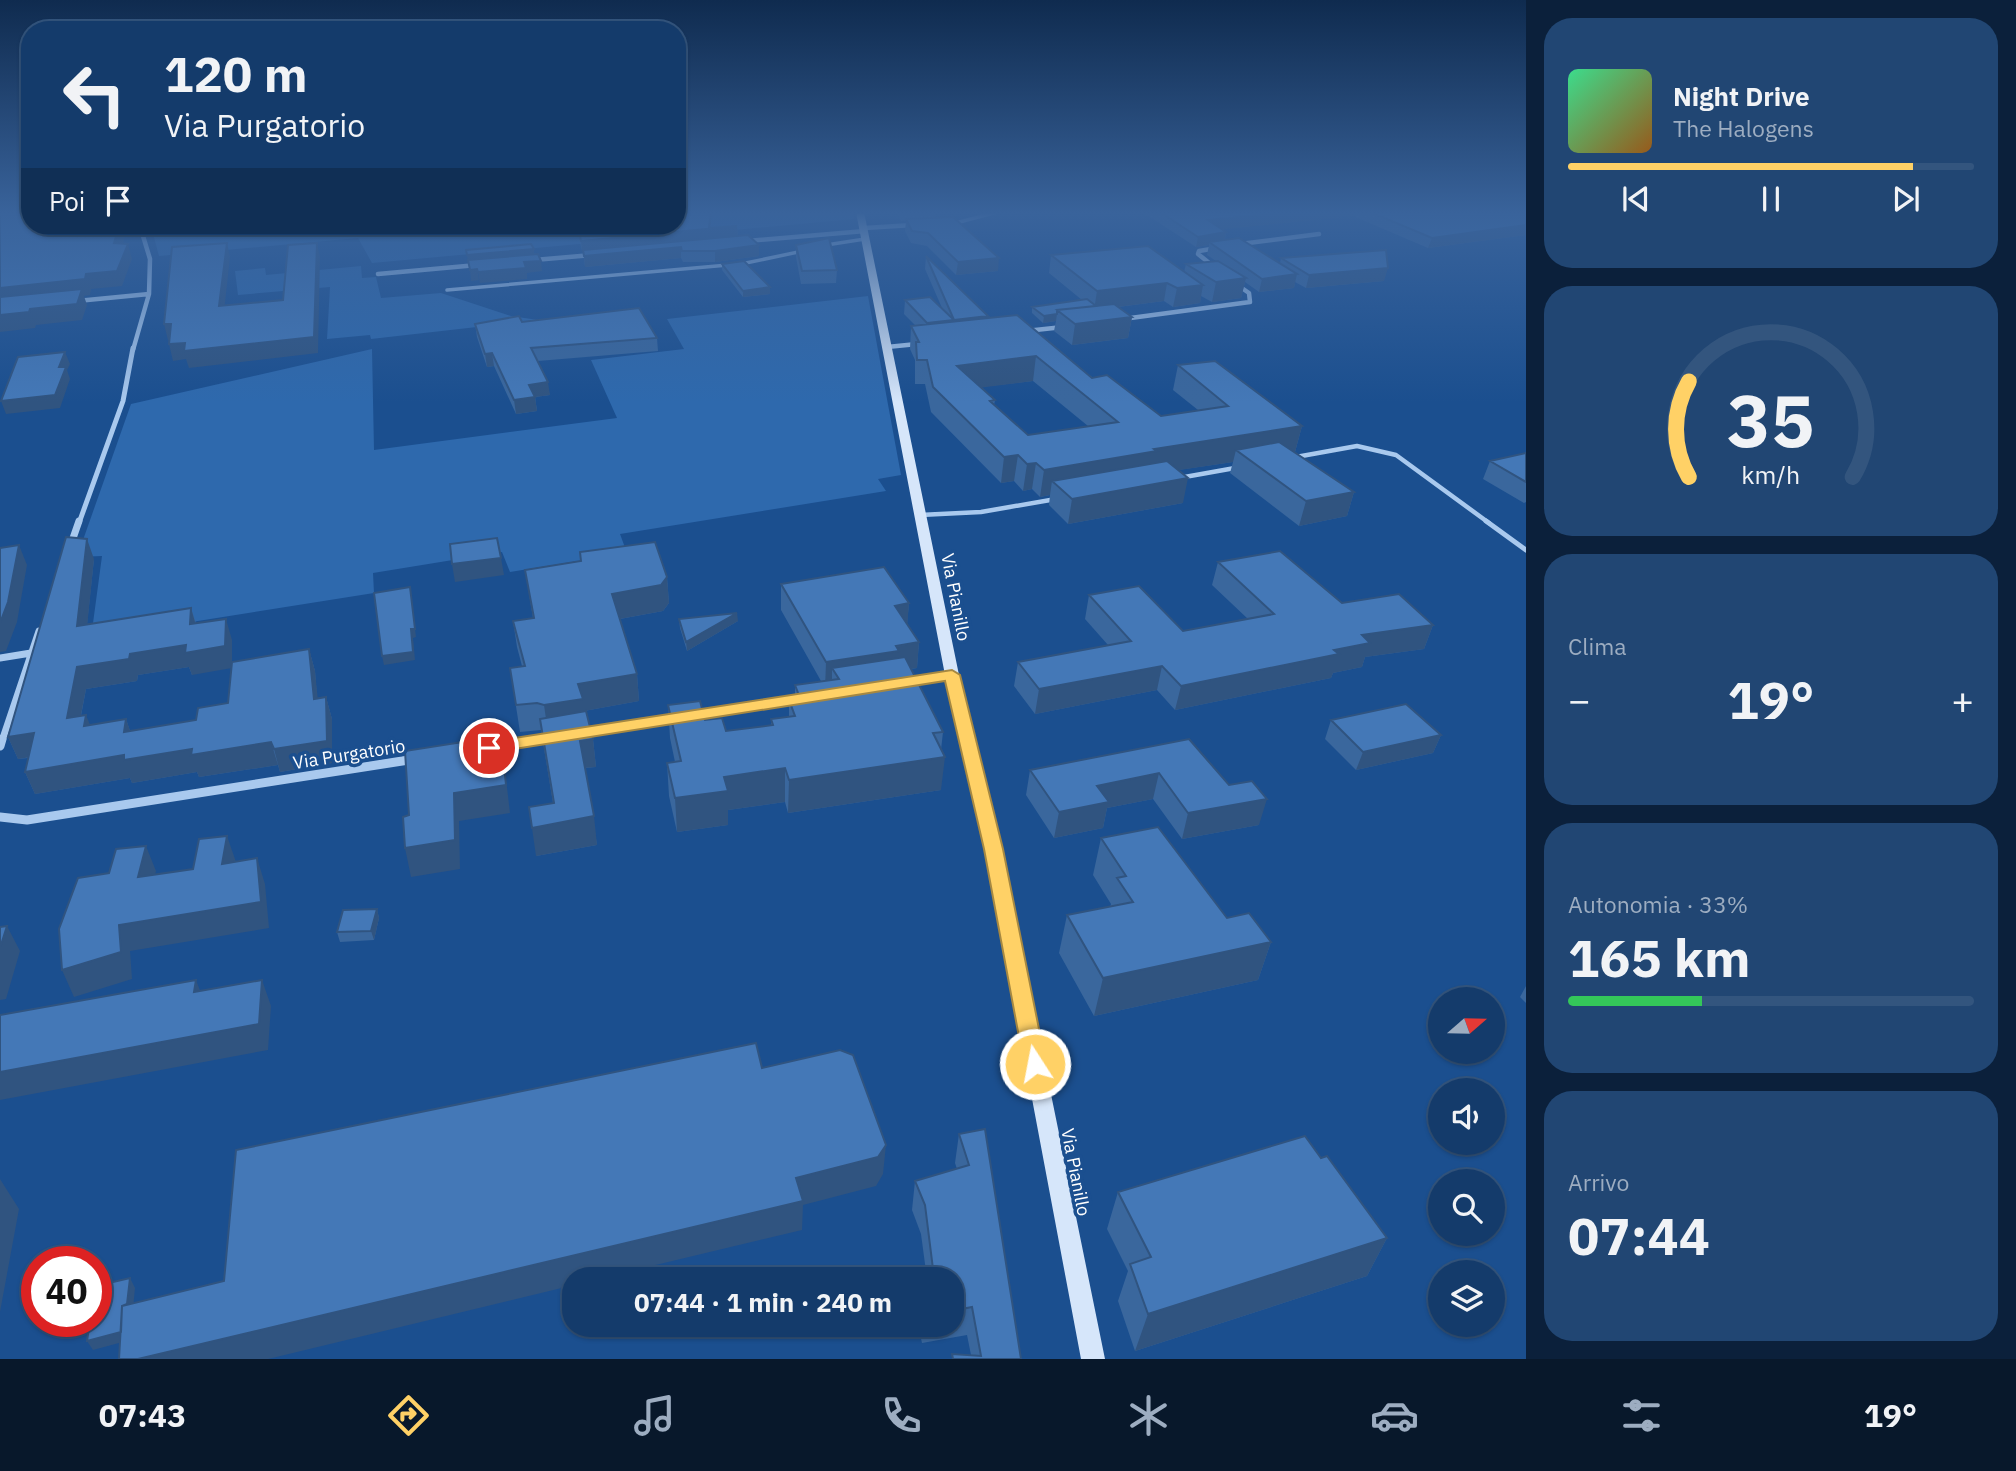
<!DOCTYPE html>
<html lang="it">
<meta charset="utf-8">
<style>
:root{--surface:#143b6b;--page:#214673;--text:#f1f3f6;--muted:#9dadc1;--line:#33557e;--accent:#ffd166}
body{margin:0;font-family:"IBM Plex Sans",sans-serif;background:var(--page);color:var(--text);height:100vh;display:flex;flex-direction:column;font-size:26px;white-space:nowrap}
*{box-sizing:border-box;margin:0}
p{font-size:23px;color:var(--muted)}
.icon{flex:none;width:38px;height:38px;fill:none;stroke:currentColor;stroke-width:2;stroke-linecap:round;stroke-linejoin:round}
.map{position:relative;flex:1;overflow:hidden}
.sheet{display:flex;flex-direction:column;gap:18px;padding:18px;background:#0b203b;width:490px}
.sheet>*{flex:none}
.hud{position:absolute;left:21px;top:21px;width:665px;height:214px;border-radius:28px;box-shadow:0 2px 5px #0004,0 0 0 2px var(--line);background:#143b6b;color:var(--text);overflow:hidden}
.needle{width:46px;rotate:70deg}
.buttons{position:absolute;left:1428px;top:987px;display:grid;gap:14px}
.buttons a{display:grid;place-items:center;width:77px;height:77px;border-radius:50%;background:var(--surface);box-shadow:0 2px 5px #0004,0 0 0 2px var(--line);font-size:35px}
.speed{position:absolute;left:21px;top:1246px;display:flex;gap:14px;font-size:35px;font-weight:700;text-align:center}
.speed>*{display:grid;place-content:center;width:91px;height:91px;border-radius:50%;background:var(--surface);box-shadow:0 2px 5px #0004,0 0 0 2px var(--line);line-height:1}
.speed .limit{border:10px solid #d22;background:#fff;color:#111}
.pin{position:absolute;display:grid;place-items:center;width:60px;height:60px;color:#fff;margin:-30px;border:4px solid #fff;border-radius:50%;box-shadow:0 2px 7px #0007}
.me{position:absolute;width:77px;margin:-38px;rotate:349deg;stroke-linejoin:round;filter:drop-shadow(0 0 5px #0008)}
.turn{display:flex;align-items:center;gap:24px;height:147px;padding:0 28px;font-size:32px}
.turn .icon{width:91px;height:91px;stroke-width:2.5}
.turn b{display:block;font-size:49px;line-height:60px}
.then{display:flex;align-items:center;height:66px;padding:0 28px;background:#0003;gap:14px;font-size:26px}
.big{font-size:52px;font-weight:700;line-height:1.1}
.sheet .card{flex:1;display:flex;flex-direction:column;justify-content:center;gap:10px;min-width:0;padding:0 24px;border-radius:28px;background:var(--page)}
.sheet .dial{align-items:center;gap:0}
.dial svg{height:182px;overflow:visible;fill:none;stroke:var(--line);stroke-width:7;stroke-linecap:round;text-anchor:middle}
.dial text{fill:var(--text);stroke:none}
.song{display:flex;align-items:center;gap:21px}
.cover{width:84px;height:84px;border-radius:10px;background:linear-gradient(135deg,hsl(150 70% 55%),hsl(30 70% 35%))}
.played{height:7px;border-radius:4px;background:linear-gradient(90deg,var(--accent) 85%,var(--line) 85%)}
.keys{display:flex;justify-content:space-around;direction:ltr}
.heat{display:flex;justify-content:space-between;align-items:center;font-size:38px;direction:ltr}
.charge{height:10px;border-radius:5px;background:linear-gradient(90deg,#34c759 33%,var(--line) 0)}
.trip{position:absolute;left:562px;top:1267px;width:402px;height:70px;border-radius:28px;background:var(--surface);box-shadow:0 2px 5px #0004,0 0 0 2px var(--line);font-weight:700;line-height:70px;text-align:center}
.tab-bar{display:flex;height:112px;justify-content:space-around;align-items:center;background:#08182b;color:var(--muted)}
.tab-bar .icon{width:49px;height:49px}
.tab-bar .active{color:var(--accent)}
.tab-bar b{font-size:32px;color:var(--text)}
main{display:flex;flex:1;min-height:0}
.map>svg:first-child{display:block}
.green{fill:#2e69ad}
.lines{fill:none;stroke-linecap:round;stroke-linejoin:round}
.lane-far2{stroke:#a9c9ee;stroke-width:3.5}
.lane-far1{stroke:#a9c9ee;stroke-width:4.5}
.lane{stroke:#a9c9ee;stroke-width:5}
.street-far3{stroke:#a9c9ee;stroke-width:4.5}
.street-far2{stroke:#a9c9ee;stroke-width:5}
.street-far1{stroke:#a9c9ee;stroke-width:7}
.street{stroke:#a9c9ee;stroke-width:9}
.secondary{fill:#d6e6fa;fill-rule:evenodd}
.wall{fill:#3a679d;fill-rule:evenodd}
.shaded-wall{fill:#305480}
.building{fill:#4478b7;stroke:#305480;stroke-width:2;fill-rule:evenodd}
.route{fill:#ffd166;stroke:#a68842;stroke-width:2}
.labels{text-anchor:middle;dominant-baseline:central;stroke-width:7;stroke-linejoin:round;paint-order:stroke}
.street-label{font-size:18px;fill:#fff;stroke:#1b4f8f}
</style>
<main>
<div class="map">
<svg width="1526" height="1359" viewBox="0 0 1526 1359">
<rect width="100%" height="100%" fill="#1b4f8f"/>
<path class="green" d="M677,212H853L854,219L372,263L358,238L159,256L151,226H677Z
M361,266L362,278L376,277L381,298L441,293L511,316L538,320L371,339L370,335L327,339L330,287L238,295L235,271L265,268L266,275Z
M868,296L901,475L878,479L886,491L620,534L627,553L510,572L502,552L373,573L374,593L91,638L102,556L77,557L131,404L372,349L374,450L617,418L591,360L684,349L667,319Z"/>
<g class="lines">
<path class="lane-far2" d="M952,224L997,212
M826,245L865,239
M741,264L803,251
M447,290L728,265"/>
<path class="lane-far1" d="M1296,457L1357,446L1396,455L1489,523
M1179,478L1235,468
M920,515L981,512L1056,499"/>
<path class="lane" d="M1486,521L1526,550"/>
<path class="street-far3" d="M864,228L913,225
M747,241L865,231
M1240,244L1319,234
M534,260L592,255
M1213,266L1198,254L1199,251L1217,248
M378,274L477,265
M77,301L149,294
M1123,319L1250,302L1249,293L1236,284
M1026,331L1063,327
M887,347L917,344
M133,350L149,294L150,259L140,226"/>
<path class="street-far2" d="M79,523L123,401L133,348"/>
<path class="street-far1" d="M71,544L79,521
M0,658L31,653
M908,682L952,675
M697,715L796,699
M583,733L678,718
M2,741L39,631
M534,741L550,738"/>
<path class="street" d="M0,746L2,739
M493,747L545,739
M0,817L27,820L415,759"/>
<path class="secondary" d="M856,212H864L959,675L1001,849L1105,1359H1081L985,849L945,675Z"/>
</g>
<path class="wall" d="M677,212H712L710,228L737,226L738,236L759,256L715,262H683L681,258L585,267L583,251H582L576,226H677Z
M897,212H935V217L998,271L956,275L927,246L911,243L905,231L906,221H901Z
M1141,212H1526V235L1428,248L1353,216L1222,229L1226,232L1225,240L1280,263L1281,258L1384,281L1306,288L1295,282L1294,288L1259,292L1245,282L1241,298L1212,302L1201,296L1200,303L1173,307L1164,301L1118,307L1132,317L1128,338L1072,345L1054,331L1056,321L1043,323L1032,313V307L1082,300L1049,273L1051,255L1184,272L1186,264L1216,261L1207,255L1209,245L1196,247L1150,217Z
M796,245L837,270L836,283L801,284L796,257Z
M926,256L988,316V318L1161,416L1198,410L1173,390L1178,365L1302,426L1295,452L1354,492L1347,516L1299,526L1230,473L1233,462L1178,470L1183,503L1068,524L1049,505L1050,495L1040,497L1032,489L1023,491L1014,481L1001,483L931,412L925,384H915V360L910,349L911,326L915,325L904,314L905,300L942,308L925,269ZM1033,381L1088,426L1028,435L994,405L995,400L980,387Z
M722,264L770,294L743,297L722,270Z
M522,322L657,338L658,351L538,361L550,395L535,397L537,411L516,414L494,366L487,367L477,337L475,324Z
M1526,453V502L1524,503L1483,479L1490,461Z
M580,552L667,577L669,603L663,611L620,619L637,674L639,701L584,711L593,739L596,767L585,768L597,845L536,856L553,803L541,730L520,732L510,668L522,666L517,647L513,621L533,618L525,570L581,562Z
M94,559L87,624L191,608L196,623L232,640L192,675L189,667L138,675L137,681L86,689L81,716L90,725L126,719L130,731L196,720L228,703L309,649L315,671L317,698L326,697L332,719V763L280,772L278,765L199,777L197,772L132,783L130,778L35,794L25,772L28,758L18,759L8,737Z
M1218,562L1342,603L1433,625L1424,649L1365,657L1362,667L1333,673L1331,678L1175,710L1157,690L1035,714L1014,686L1018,662L1108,645L1085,619L1089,595L1183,631L1248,619L1212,585Z
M781,584L909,603L907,624L919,642L917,668L911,669L943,732L941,750V790L788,813L785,802L728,810V825L677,832L669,796L667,763L675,762L670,738L668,705L705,720L726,731L771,725V719L789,717V700L795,699V685L821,681L781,610Z
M679,619L738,621L687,651L680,628Z
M1331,720L1441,735L1433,753L1356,770L1325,739Z
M1189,739L1229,785L1259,825L1182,839L1153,799L1107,808L1103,828L1054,838L1026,795L1030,770Z
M1101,838L1227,918L1271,942L1258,980L1094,1016L1059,953L1067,915L1110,907L1111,904L1093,875Z
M377,909L379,918L374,940L340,942L337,932Z
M1526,986V1003L1520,997Z
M985,1129L1021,1359H952V1354L971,1355L967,1335L922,1343L918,1325H952V1279H927L921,1234L912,1210L915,1181L957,1169L955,1163L959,1134Z
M1321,1158L1387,1238L1367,1276L1135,1351L1118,1301L1128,1271L1107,1229L1118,1192Z"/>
<path class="shaded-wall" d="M712,212L710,228L737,226L738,236L582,251L581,241Z
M1292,212H1354L1353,216L1206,231L1208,220Z
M1526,225V235L1428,248L1432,238Z
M119,226H126L127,228L119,258L114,243Z
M1226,232L1224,243L1209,242V245L1196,247L1198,237Z
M227,243L230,257L223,321L219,306Z
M317,243L320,257L318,353L189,368L186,359L173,361L169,344L185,343L314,337Z
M128,244L132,259L122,286L91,289L90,295L84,296L87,305L82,320L36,325L35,328L0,332V288L86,274Z
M759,245V256L715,262V251Z
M681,247V258L585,267L584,256Z
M534,249V255L468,261L467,255Z
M999,258L998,271L956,275L958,262Z
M541,261L542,271L527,273V279L480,283L478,272L524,262Z
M1388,268L1384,281L1306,288L1309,275Z
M477,269L479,280L471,281L470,270Z
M1297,274L1294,288L1259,292L1262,279Z
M1246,278L1241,298L1212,302L1216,282Z
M1167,283L1164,301L1094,310L1097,291Z
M1203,285L1200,303L1173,307L1177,288Z
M770,287V294L743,297V291Z
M1057,314L1056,321L1043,323L1044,316Z
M988,316L986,330L952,334L954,320Z
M1132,317L1128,338L1072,345L1075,324Z
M164,324H171L175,340H168Z
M65,352L70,364L67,370L70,379L60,408L6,414L1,401L59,367Z
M492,353L494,366L487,367L485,354Z
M1036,356L1033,381L954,391L957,366Z
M548,382L550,395L535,397L537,411L516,414L514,400L529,385Z
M1302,426L1295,452L1236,450L1233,462L1153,474L1052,481L1050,495L1040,497L1044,470L1154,449Z
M1018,455L1014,481L1001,483L1004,457Z
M1036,463L1032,489L1023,491L1027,464Z
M1188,478L1183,503L1068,524L1072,499Z
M1354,492L1347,516L1299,526L1306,501Z
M87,539L94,559L85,647L77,626Z
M19,545L27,565L17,622L6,651L0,652V623Z
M501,558L504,575L455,582L452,564Z
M667,577L669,603L663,611L614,620L612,594Z
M410,587L416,637L413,638L415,660L384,665L382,656L411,629Z
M909,603L907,629L895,606Z
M191,608L197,629L190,624Z
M737,613L738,621L687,651L686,642Z
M226,619L232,640V668L192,675L189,667L138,675L137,681L86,689L76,740L67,718L77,667L130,654Z
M1433,625L1424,649L1365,657L1362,667L1333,673L1331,678L1175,710L1181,686L1334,650L1362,635Z
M919,642L917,668L839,679L832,668V688L825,689L826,662Z
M309,649L315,671L320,721L314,699Z
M1162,666L1157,690L1035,714L1039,689Z
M637,674L639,701L584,711L585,727L548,733L544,705L578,684Z
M326,697L332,719V763L280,772L274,749Z
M86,715L95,737L84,726Z
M126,719L134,742L124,732Z
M34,733L43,755L18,759L8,737Z
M1441,735L1433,753L1356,770L1363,752Z
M501,736L510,813L459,821L460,869L411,877L405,848L454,793Z
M593,739L596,767L583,768L580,741Z
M271,742L278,765L199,777L197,772L132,783L130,778L35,794L25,772L124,755Z
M945,757L941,790L788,813L789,780Z
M785,768V802L728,810V825L677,832L675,798L724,777Z
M1159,773L1153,799L1107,808L1103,828L1054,838L1059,812L1097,786Z
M1267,799L1259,825L1182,839L1188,813Z
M594,816L597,845L536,856L532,828Z
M227,836L236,862L222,864Z
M146,846L156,871L149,903L138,877Z
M257,858L265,884L269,928L130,951L132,979L74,997L62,970L119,925Z
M377,909L379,918L374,940L371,931Z
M7,926L20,951L6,999L0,1000V948Z
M1271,942L1258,980L1094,1016L1103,978Z
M196,980L206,1006L194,992Z
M262,980L271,1006L268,1050L0,1100V1072Z
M886,1145L883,1174L876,1186L803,1205L802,1230L597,1279H574V1285L268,1359H138L796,1178Z
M0,1179L19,1209L0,1312Z
M1387,1238L1367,1276L1135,1351L1148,1314Z
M130,1278L135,1288L130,1340L93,1350L87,1341Z"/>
<path class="building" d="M0,212H30V226H119L114,243L128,244L117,271L86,274L85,279L0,288Z
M677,212H711L709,228L737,226L581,241L578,226H677Z
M1160,212H1292L1208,220L1226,232L1198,237Z
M1370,212H1526V225L1432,238Z
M953,217L999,258L958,262L928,233L912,231L906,219Z
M748,235L759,245L715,251H682L681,247L584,256L583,250Z
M829,238L837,270L802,271L796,245Z
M1239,238L1297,274L1262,279L1209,242Z
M227,243L219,306L283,300L288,245L317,243L314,337L184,351L185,343L169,344L171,324H164L172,247Z
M531,244L534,249L467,255L466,250Z
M1148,246L1203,285L1177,288L1167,283L1097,291L1051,255Z
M1386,250L1388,268L1309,275L1281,258Z
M538,254L541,261L524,262L526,268L478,272L477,269L470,270L468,260Z
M926,256L988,316L954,320Z
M744,261L770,287L743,291L722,264Z
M1218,261L1246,278L1216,282L1186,264Z
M82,289L77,304L30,309L29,312L0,315V297Z
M930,297L954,320L927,323L905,300Z
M1087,299L1096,306L1057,310V314L1044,316L1032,307Z
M1114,304L1132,317L1075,324L1057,310Z
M639,308L657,338L531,348L548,382L529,385L535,397L514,400L492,353L485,354L475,324L519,316L522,322Z
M1017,315L1092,378L1107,375L1161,416L1228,406L1178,365L1215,361L1302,426L1154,449L1157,451L1044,470L1036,463L1027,464L1018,455L1004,457L933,387L927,360H917L916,342H919L911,326ZM1036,356L1118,422L1028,435L990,401L995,400L957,366Z
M65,352L59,367H66L55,395L1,401L18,357Z
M1279,442L1354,492L1306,501L1236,450Z
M1526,453V482L1490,461Z
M1167,461L1188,478L1072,499L1052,481Z
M66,537L87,539L77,626L191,608L190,624L226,619L225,646L185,653L186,645L130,654L129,659L77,667L67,718L86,715L84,726L126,719L124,732L196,720L198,708L228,703L232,662L309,649L314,699L326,697L327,741L274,749L271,742L191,755L192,749L124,760V755L25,772L34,733L8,737Z
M497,538L501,558L452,564L450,544Z
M655,542L667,577L661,585L612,594L637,674L578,684L583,699L544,705L537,703L516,705L510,668L525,666L513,621L534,618L525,570L581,561L580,552Z
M19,545L8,602L0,623V548Z
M1280,551L1342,603L1399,594L1433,625L1362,635L1370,643L1334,650L1339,654L1181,686L1162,666L1039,689L1018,662L1131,641L1089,595L1139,586L1183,631L1274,614L1218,562Z
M884,567L909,603L895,606L919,642L896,646L899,651L826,662L781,584Z
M410,587L415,629H411L413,652L382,656L374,593Z
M737,613L686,642L679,619Z
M905,657L943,732L933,733L945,757L789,780L785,768L724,777L728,791L675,798L667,763L681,761L668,705L700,701L705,720L722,718L726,731L773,725L771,719L795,716L789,700L800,698L795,685L839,679L832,668Z
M1406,704L1441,735L1363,752L1331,720Z
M586,711L593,739L580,741L594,816L532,828L529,807L554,803L540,719Z
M501,736L506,785L454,793L455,840L405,848L403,817L409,815L405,751Z
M1189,739L1229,785L1252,781L1267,799L1188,813L1159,773L1097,786L1109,802L1059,812L1030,770Z
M1158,827L1227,918L1249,913L1271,942L1103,978L1067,915L1133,902L1117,878L1126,876L1101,838Z
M227,836L222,864L257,858L261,902L119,925L121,952L62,970L59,929L78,878L109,873L116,849L146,846L138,877L193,869L199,839Z
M377,909L371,931L337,932L343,910Z
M7,926L0,948V927Z
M196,980L194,992L262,980L259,1024L0,1072V1015Z
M756,1043L762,1068L840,1050L853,1055L886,1145L878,1157L796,1178L803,1201L138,1359H119L122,1306L224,1281L236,1150Z
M985,1129L1021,1359H953L952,1354L981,1356L972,1307L952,1311V1279H927L934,1277L925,1205L915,1181L969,1165L959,1134Z
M1305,1136L1321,1158L1327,1156L1387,1238L1148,1314L1130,1264L1151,1257L1118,1192Z
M130,1278L127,1304L122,1306L121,1332L87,1341L90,1321H96V1286Z"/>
<linearGradient id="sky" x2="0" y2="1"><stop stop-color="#0f2b4f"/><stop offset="0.53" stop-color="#39639b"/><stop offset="1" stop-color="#39639b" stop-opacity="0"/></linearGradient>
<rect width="1526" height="402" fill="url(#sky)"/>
<path class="route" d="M952,670L960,675L1003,849L1046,1064L1043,1070L1035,1073L1027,1070L1024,1064L984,849L945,681L489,753L481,748L489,742Z"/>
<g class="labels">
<g class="street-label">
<text transform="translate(956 597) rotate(79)">Via Pianillo</text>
<text transform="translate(349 754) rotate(-9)">Via Purgatorio</text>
<text transform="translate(1076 1172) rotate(79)">Via Pianillo</text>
</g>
</g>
</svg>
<div class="buttons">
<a><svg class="needle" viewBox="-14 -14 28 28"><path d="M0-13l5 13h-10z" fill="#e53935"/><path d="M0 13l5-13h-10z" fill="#9dadc1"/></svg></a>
<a><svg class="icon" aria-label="sound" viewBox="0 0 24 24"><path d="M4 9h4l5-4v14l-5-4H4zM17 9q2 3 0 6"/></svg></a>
<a><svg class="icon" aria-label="search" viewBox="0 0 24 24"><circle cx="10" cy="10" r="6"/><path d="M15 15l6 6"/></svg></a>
<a><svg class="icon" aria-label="layers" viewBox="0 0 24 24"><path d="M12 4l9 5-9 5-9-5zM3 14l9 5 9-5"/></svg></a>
</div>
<div class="speed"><div class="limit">40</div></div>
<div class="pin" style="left:489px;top:748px;background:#d93025"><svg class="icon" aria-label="arrive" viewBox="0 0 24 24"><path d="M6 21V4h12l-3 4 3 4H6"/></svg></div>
<svg class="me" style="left:1035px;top:1064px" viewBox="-20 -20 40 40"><circle r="17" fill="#ffd166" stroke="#fff" stroke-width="3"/><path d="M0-11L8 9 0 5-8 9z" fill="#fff"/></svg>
<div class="trip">07:44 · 1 min · 240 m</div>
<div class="hud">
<div class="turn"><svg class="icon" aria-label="left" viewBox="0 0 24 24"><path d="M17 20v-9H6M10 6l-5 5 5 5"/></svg><div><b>120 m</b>Via Purgatorio</div></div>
<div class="then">Poi<svg class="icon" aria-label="arrive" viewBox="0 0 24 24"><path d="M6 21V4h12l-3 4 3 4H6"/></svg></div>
</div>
</div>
<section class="sheet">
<div class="card">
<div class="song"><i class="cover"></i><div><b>Night Drive</b><p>The Halogens</p></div></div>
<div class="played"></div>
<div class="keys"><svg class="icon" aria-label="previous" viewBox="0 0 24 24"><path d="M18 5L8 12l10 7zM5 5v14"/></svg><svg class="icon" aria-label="pause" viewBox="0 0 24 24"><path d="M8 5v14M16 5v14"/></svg><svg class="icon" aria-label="next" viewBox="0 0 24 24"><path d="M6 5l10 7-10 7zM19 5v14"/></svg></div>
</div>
<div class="card dial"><svg viewBox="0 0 100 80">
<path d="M14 69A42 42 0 1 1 86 69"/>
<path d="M14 69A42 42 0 0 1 14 27" stroke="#ffd166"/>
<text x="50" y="56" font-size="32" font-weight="700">35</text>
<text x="50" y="72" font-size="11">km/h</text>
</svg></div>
<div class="card"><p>Clima</p>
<div class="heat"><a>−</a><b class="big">19°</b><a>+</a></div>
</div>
<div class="card"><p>Autonomia · 33%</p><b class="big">165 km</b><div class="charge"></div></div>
<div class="card"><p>Arrivo</p><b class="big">07:44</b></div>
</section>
</main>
<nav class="tab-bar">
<b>07:43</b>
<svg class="icon active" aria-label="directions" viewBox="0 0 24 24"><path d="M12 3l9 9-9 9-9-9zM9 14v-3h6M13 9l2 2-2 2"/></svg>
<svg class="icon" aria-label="music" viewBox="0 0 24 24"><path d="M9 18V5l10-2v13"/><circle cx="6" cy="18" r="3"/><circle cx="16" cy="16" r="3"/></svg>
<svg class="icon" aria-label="phone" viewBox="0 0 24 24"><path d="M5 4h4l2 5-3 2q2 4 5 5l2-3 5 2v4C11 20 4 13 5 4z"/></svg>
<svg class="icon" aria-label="climate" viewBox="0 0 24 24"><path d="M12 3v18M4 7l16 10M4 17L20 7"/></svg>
<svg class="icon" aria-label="car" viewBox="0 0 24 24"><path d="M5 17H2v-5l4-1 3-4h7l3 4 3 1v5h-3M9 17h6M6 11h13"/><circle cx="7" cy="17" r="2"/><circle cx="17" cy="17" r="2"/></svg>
<svg class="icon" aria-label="filters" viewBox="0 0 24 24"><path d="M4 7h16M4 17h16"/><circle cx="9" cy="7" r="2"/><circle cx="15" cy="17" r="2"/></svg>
<b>19°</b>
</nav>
